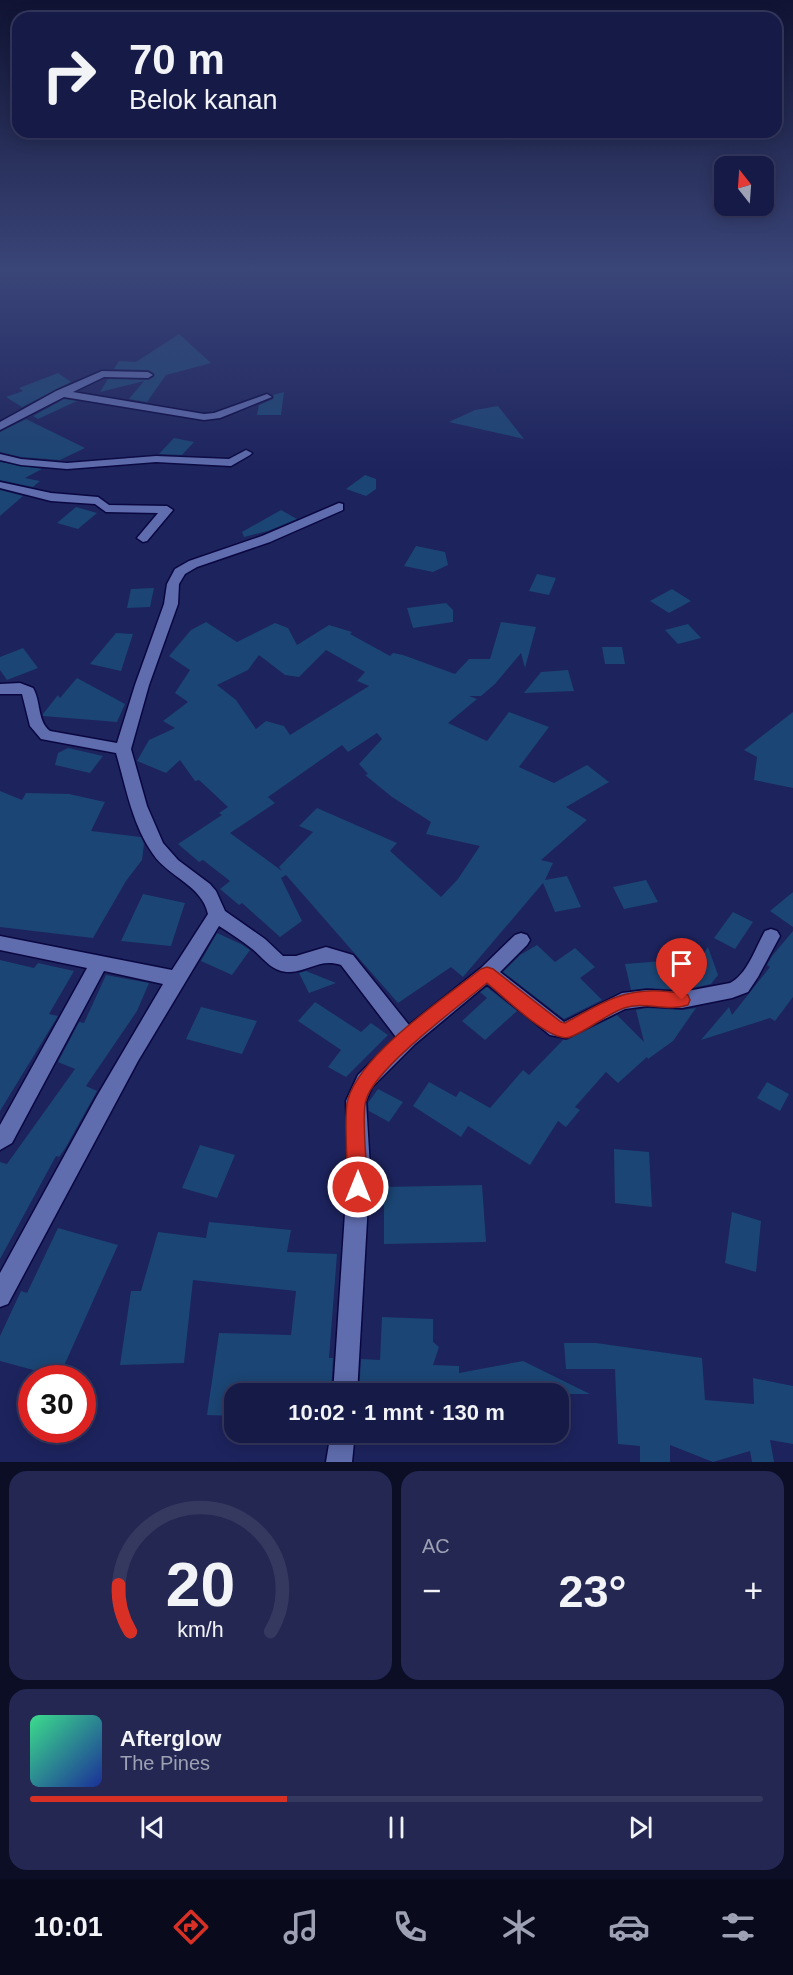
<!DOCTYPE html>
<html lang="id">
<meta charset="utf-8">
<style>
:root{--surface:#161a46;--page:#232751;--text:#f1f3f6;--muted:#9ea1b3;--line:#35385f;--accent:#d93025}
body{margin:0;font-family:Arial,sans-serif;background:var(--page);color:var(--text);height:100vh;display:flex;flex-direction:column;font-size:22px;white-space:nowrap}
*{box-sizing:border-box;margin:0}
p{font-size:20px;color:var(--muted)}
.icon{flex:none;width:33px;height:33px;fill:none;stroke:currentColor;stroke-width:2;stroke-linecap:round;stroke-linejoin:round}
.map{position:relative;height:1462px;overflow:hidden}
.side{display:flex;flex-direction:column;gap:9px;padding:9px;background:#0c0e26;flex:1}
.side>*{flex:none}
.top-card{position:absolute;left:12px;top:12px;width:770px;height:126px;border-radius:18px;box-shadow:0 3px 15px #0003,0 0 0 2px var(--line);background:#161a46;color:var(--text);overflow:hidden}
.needle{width:39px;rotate:343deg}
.fabs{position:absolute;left:714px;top:156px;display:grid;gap:12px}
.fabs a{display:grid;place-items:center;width:60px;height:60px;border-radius:12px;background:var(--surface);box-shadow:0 3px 15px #0003,0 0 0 2px var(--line);font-size:30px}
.speed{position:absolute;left:18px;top:1365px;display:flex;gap:12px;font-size:30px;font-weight:700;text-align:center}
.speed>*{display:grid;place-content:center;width:78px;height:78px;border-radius:50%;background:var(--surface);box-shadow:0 3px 15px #0003,0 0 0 2px var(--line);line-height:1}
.speed .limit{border:9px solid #d22;background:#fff;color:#111}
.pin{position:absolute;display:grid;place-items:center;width:51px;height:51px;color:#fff;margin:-62px -26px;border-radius:50% 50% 50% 0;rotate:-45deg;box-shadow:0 0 6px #0007}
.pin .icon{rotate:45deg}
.me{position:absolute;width:66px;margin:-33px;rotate:0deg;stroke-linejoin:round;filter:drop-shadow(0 0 4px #0008)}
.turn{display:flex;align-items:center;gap:21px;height:126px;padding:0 18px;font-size:27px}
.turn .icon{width:78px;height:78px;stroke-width:2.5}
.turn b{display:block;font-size:42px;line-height:51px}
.big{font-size:45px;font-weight:600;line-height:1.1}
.side .widget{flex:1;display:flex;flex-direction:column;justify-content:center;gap:9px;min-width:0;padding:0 21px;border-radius:18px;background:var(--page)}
.side .dial{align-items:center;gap:0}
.dial svg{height:156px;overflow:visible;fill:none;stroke:var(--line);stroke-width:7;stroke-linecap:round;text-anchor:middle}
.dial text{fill:var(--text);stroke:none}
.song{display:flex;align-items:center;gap:18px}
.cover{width:72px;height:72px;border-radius:9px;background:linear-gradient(135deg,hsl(150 70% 55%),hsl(230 70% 35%))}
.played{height:6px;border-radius:3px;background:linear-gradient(90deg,var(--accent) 35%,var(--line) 35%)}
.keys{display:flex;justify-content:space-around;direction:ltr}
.heat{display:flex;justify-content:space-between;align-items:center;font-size:33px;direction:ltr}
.side .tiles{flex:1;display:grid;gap:9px;grid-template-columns:1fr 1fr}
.widget:last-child{grid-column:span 2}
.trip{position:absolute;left:224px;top:1383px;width:345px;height:60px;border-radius:18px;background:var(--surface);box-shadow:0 3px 15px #0003,0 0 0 2px var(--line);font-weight:600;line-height:60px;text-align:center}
.menu{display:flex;height:96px;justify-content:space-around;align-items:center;background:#090a1c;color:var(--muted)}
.menu .icon{width:42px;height:42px}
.menu .on{color:var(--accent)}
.menu b{font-size:27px;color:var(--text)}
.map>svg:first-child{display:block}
.building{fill:#1b4574;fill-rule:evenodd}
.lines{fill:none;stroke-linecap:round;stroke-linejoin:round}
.minor-casing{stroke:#0a0740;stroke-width:3}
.minor{fill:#5f6cad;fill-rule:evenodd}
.route{fill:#d93025;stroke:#8d1f18;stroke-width:1.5}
</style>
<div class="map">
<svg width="793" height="1462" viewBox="0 0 793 1462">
<rect width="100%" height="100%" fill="#1d235d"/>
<path class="building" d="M179,334L211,363L166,375L147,402L129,399L144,381L100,392L108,379L148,380L154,377V373L148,370L114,369L119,361L136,362Z
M58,373L71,382L22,407L6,397L23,391L19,388Z
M284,392L281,415H257L259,405L273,399V395Z
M64,399L77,401L38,419L33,416Z
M498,406L524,439L449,422L475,410Z
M26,419L85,448L60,460L21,457L0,452V432Z
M174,438L194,442L182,455L159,454Z
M0,462L42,469L25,478L40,481L33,487L0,480Z
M365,475L376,479V489L366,496L346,489Z
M0,490L23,496L0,516Z
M76,507L97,513L78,529L57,523Z
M281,510L297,519L268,531L244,537L242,532Z
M416,546L445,552L448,565L433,572L404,566Z
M537,574L556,578L549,595L529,591Z
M154,588L150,607L127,608L131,589Z
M672,589L691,601L669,613L650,601Z
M446,603L453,610V622L413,628L407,608Z
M206,622L237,642L275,623L288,628L297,645L329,625L352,632L350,634L390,656L393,653L403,655L455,674L469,659H490L501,622L536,627L525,668L521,653L495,684L481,696H469L477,699L448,723L487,741L509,712L549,727L519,767L554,783L587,765L609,782L566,807L587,820L541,860L553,863L545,880L567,876L581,907L555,912L543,883L463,977L451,967L398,1003L286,875L281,878L302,921L280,937L242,903L239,905L220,889L230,881L203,860L199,862L178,844L222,815L219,813L228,807L199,780L195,781L180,760L166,773L137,761L149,740L175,728L163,721L188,702L175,693L190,670L169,656L191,630ZM326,650L365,672L357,681L369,686L290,735L284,726L266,721L256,729L236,700L217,685L248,670L259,655L285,675L299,677ZM377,733L382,739L359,764L368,774L365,775L392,797L431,822L426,834L480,846L458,879L441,897L390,851L397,843L317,808L299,826L313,832L279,867L282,871L230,833L275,803L268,797L342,745L348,752Z
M688,624L701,638L678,644L665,630Z
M116,633L133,634L121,671L90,664Z
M602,647H622L625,664H605Z
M23,648L38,668L7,680L0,670V657Z
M568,670L574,691L524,693L541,672Z
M77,678L125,704L117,722L43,716V714L58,695L60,698Z
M793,712V788L754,780L757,757L744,750Z
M68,748L103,756L90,773L55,765L58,753Z
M0,791L22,800L26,793L69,794L105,802L91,831L141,837L144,844L142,860L126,881L93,938L0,927Z
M646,880L658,902L624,909L613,887Z
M793,892V927L770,911Z
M143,894L185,903L171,946L121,941Z
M733,912L753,922L735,949L714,938Z
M793,931V997L775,1021L770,1018L701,1040L729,1007L732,1015L770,967L767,965L772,956Z
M217,933L241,944L250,950L232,975L201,961Z
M537,945L555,962L575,948L595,967L580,978L602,1000L564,1019L503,972L520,955Z
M708,947L718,975L711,984L682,990L647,988L631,990L625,964L701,958Z
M0,960L34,968L38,963L74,971L49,1014L58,1016L0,1111Z
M306,971L336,983L309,993L299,973Z
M106,975L149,983L137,1011L86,1086L97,1091L66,1147L59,1157L56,1156L0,1259V1162L7,1164L75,1069L58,1062L79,1022L84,1023Z
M487,987L517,1011L485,1040L462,1021L487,998L480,992Z
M315,1002L361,1032L371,1023L388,1035L346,1077L328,1067L341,1050L298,1021Z
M201,1007L257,1021L242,1054L186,1039Z
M647,1008L682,1010L696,1008L673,1041L648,1059L647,1057L618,1083L606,1072L575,1107L580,1110L566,1127L558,1121L530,1165L468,1126L461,1137L413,1106L429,1082L456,1097L460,1091L490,1108L523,1070L529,1075L563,1040H567L617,1015L644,1042L636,1010Z
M767,1082L789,1094L780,1111L757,1098Z
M378,1089L403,1102L389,1122L369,1111L368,1103Z
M200,1145L235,1155L217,1198L182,1188Z
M614,1149L649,1152L652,1207L615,1203Z
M482,1185L486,1242L384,1244V1187Z
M732,1212L761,1221L756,1272L725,1263Z
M209,1222L291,1230L287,1252L337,1254L329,1358H333L331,1394H234V1416L207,1415L219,1333L291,1335L296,1291L193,1280L184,1363L120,1365L131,1291H141L158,1232L206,1238Z
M58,1228L118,1245L59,1377L0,1361V1336L21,1291L27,1293Z
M382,1317L433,1319V1342L439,1347L433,1365L459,1366V1373L523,1361L590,1394H359L361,1359L380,1360Z
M564,1343H596L702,1358L705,1400L754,1404L753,1378L793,1386V1444L770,1440L774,1462H752L750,1451L713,1462L670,1445V1462H640V1446L618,1444L615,1369H566Z"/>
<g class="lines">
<defs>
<path id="minor" d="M102,371L148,372L153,375L148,378L104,377L73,392L204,414L214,413L267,394L272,397L220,418L204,420L64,397L0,430V422L56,391Z
M246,450L252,453L250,455L231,466L156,462L67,469L21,465L0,460V454L21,459L67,463L156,456L229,459Z
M0,482L51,493L98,497L109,505L167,506L173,510L147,541L143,542L137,538L158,513L106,512L95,504L51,501L0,488Z
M339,503L343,504V510L270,542L197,567L185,574L179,584L178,604L149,685L131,749L147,806L163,843L178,860L210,884L216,891L225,911L265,939L283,956H296L326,947L353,955L409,1025L481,968L515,935L521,933L527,935L530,940L527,945L500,972L564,1022L622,993L647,990L682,992L730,983C747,975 756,947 765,931L771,929L777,931L780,936L758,977L748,992L732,998L682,1008L647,1006L625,1009L566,1038L550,1035L487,984L415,1044L372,1087L366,1101L370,1168L357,1394H333L348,1168L346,1101L358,1075L396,1037L341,965C321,958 309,971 290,972C271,972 264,958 251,948C241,940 230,933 219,926L138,1061L8,1304L0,1307V1273L97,1096L163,984L104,971L12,1143L0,1150V1125L87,968L0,950V936L172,970L208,914C202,885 168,877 153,854C132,824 126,787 116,753L41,739L30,726L22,694H0V684L20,683L33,688C41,701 37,721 50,731L117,743L135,685L164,604L167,584L175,569L189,561L262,536Z
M331,1432H355L352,1462H326Z"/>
</defs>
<use href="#minor" class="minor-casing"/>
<use href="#minor" class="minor"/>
</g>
<linearGradient id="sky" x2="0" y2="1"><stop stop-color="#101333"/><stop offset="0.57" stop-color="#3a4578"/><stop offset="1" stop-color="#3a4578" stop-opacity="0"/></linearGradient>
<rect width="793" height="472" fill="url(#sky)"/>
<path class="route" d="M487,967L493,969L561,1022L565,1023C598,1005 621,989 660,991C670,992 679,992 688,995L690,1000L688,1005C668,1012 644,1001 624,1008C605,1015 589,1030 570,1037C551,1044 503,996 487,983C460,1005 374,1069 366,1100C361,1115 367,1168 368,1187L365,1193L358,1196L351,1193L348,1187C348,1168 343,1114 348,1099C362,1053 443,999 481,969Z"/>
</svg>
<div class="fabs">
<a><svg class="needle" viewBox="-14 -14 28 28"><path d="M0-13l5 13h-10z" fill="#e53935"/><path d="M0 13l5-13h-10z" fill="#9ea1b3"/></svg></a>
</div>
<div class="speed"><div class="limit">30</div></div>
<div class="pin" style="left:682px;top:1000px;background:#d93025"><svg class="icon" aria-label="arrive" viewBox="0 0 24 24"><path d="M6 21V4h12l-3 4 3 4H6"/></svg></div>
<svg class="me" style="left:358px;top:1187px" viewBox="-20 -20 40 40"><circle r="17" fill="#d93025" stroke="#fff" stroke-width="3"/><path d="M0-11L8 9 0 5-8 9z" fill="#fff"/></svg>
<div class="trip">10:02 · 1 mnt · 130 m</div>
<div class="top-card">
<div class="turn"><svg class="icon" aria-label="right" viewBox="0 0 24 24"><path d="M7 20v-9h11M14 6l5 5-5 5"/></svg><div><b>70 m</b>Belok kanan</div></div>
</div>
</div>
<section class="side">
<div class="tiles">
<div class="widget dial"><svg viewBox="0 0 100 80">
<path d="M14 69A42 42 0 1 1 86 69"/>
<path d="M14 69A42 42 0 0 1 8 45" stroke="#d93025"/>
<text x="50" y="56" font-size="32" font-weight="700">20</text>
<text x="50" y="72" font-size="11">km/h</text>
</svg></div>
<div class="widget"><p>AC</p>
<div class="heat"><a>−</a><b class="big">23°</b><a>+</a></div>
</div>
<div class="widget">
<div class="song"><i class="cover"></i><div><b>Afterglow</b><p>The Pines</p></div></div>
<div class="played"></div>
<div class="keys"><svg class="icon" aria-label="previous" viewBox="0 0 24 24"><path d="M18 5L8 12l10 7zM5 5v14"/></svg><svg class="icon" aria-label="pause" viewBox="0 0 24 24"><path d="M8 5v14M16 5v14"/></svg><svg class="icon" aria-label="next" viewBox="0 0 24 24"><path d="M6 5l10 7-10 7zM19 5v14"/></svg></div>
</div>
</div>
</section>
<nav class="menu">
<b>10:01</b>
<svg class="icon on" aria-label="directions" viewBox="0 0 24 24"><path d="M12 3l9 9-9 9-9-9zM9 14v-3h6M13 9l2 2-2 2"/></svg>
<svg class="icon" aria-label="music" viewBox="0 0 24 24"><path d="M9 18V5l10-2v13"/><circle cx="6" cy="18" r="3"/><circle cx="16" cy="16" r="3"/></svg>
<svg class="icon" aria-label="phone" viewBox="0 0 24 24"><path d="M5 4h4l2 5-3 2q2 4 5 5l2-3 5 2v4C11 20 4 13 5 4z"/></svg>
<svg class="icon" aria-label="climate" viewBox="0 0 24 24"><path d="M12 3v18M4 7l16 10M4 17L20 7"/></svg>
<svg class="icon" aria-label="car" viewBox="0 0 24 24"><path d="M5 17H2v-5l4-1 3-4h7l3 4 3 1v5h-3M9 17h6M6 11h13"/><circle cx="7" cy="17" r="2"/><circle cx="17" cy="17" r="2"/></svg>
<svg class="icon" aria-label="filters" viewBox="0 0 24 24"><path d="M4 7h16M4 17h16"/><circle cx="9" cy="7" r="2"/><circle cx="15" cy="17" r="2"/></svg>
</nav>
